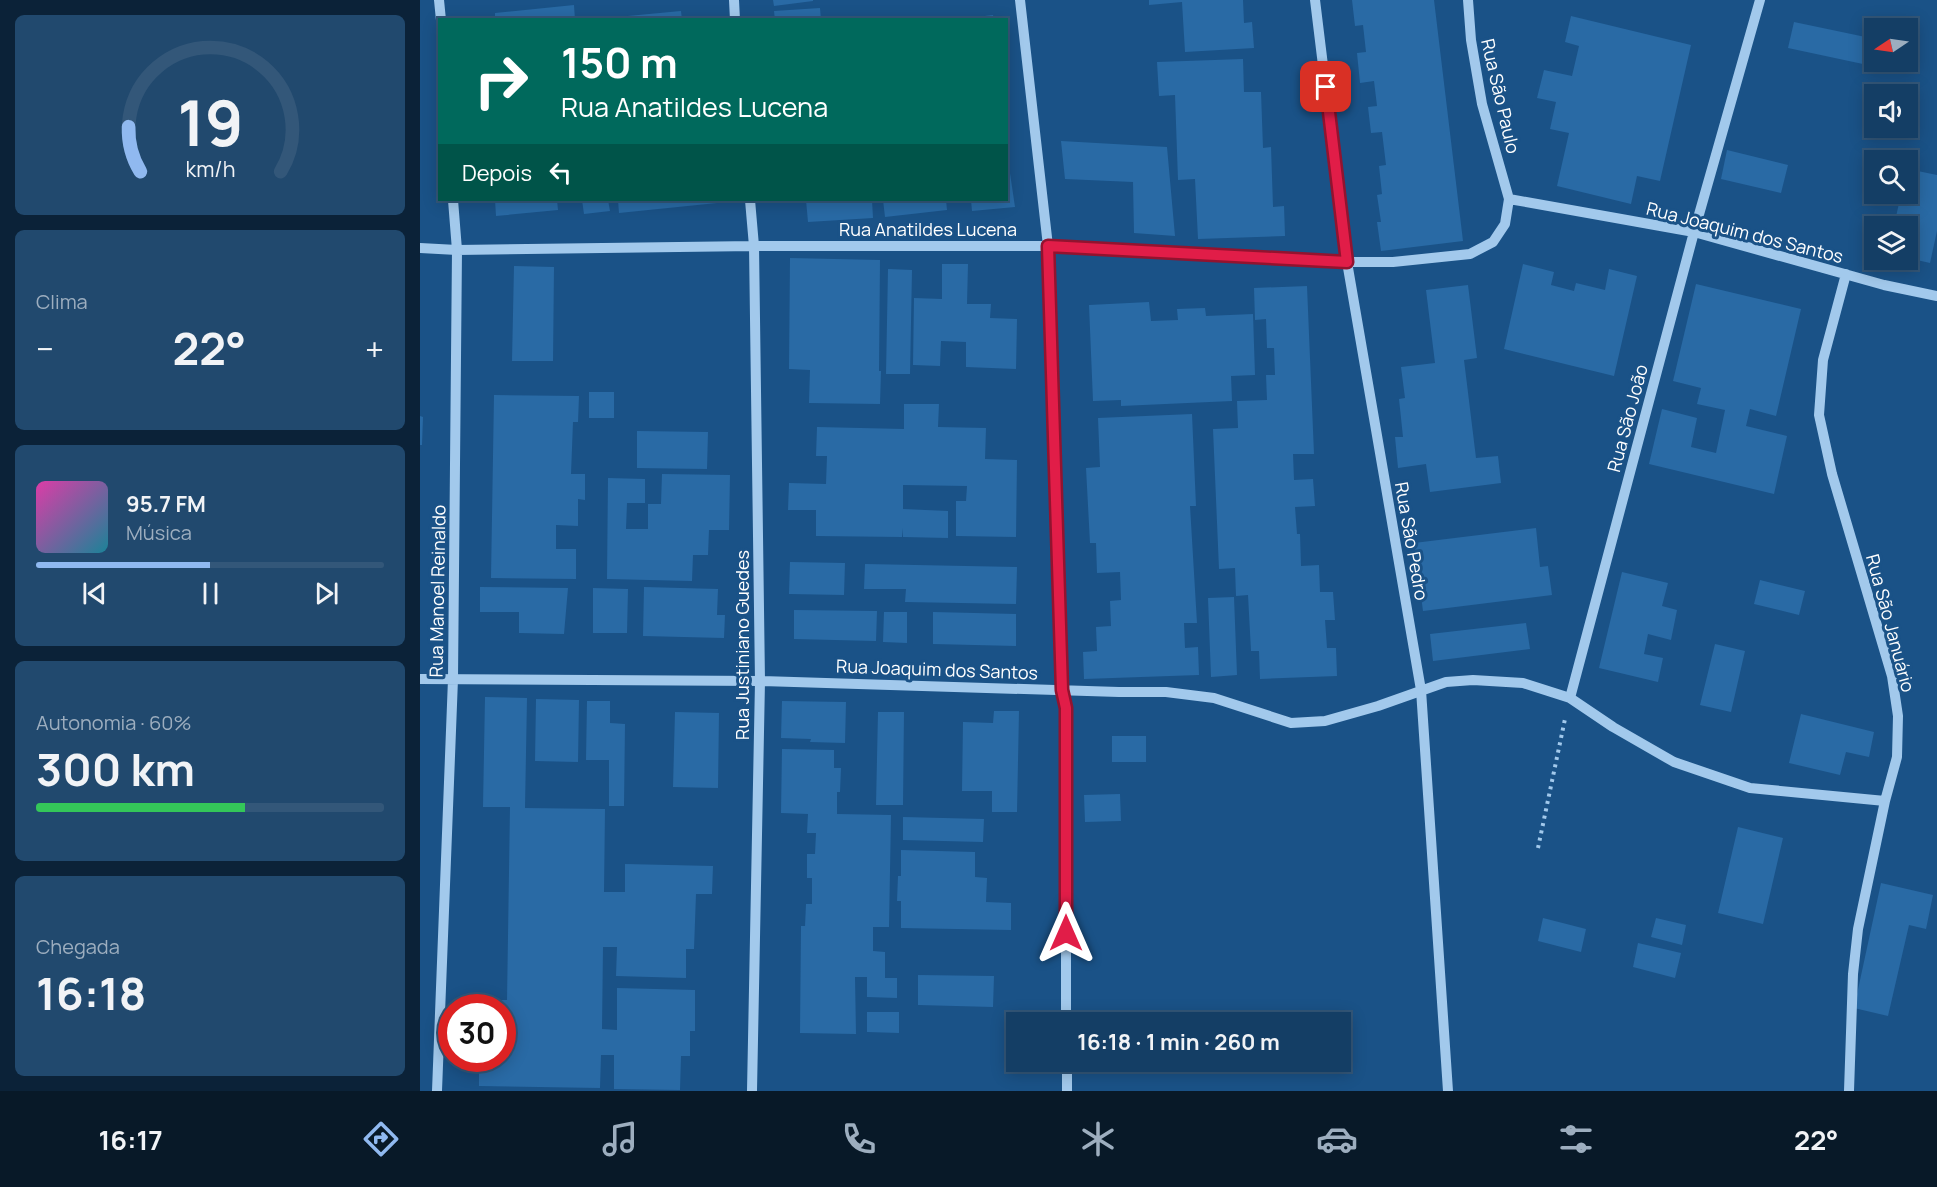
<!DOCTYPE html>
<html lang="pt">
<meta charset="utf-8">
<style>
:root{--surface:#143e65;--page:#21496e;--text:#f1f3f6;--muted:#9daebf;--line:#335779;--accent:#90b9f0}
body{margin:0;font-family:Manrope,sans-serif;background:var(--page);color:var(--text);height:100vh;display:flex;flex-direction:column;font-size:22px;white-space:nowrap}
*{box-sizing:border-box;margin:0}
p{font-size:20px;color:var(--muted)}
.icon{flex:none;width:33px;height:33px;fill:none;stroke:currentColor;stroke-width:2;stroke-linecap:round;stroke-linejoin:round}
.map{position:relative;flex:1;overflow:hidden}
.sheet{display:flex;flex-direction:column;gap:15px;padding:15px;background:#0b2238;width:420px}
.sheet>*{flex:none}
.guide{position:absolute;left:18px;top:18px;width:570px;height:183px;border-radius:0px;box-shadow:0 3px 15px #0003,0 0 0 2px var(--line);background:#00695c;color:#fff;overflow:hidden}
.needle{width:39px;rotate:257deg}
.fabs{position:absolute;left:1444px;top:18px;display:grid;gap:12px}
.fabs a{display:grid;place-items:center;width:54px;height:54px;border-radius:0px;background:var(--surface);box-shadow:0 3px 15px #0003,0 0 0 2px var(--line);font-size:30px}
.speed{position:absolute;left:18px;top:994px;display:flex;gap:12px;font-size:30px;font-weight:700;text-align:center}
.speed>*{display:grid;place-content:center;width:78px;height:78px;border-radius:50%;background:var(--surface);box-shadow:0 3px 15px #0003,0 0 0 2px var(--line);line-height:1}
.speed .limit{border:9px solid #d22;background:#fff;color:#111}
.pin{position:absolute;display:grid;place-items:center;width:51px;height:51px;color:#fff;margin:-26px;border-radius:12px;box-shadow:0 3px 9px #0006}
.me{position:absolute;width:66px;margin:-33px;rotate:0deg;stroke-linejoin:round;filter:drop-shadow(0 0 4px #0008)}
.turn{display:flex;align-items:center;gap:21px;height:126px;padding:0 24px;font-size:27px}
.turn .icon{width:78px;height:78px;stroke-width:2.5}
.turn b{display:block;font-size:42px;line-height:51px}
.then{display:flex;align-items:center;height:57px;padding:0 24px;background:#0003;gap:12px;font-size:22px}
.big{font-size:45px;font-weight:700;line-height:1.1}
.sheet .widget{flex:1;display:flex;flex-direction:column;justify-content:center;gap:9px;min-width:0;padding:0 21px;border-radius:9px;background:var(--page)}
.sheet .dial{align-items:center;gap:0}
.dial svg{height:156px;overflow:visible;fill:none;stroke:var(--line);stroke-width:7;stroke-linecap:round;text-anchor:middle}
.dial text{fill:var(--text);stroke:none}
.song{display:flex;align-items:center;gap:18px}
.cover{width:72px;height:72px;border-radius:9px;background:linear-gradient(135deg,hsl(320 70% 55%),hsl(190 70% 35%))}
.played{height:6px;border-radius:3px;background:linear-gradient(90deg,var(--accent) 50%,var(--line) 50%)}
.keys{display:flex;justify-content:space-around;direction:ltr}
.heat{display:flex;justify-content:space-between;align-items:center;font-size:33px;direction:ltr}
.charge{height:9px;border-radius:4px;background:linear-gradient(90deg,#34c759 60%,var(--line) 0)}
.trip{position:absolute;left:586px;top:1012px;width:345px;height:60px;border-radius:0px;background:var(--surface);box-shadow:0 3px 15px #0003,0 0 0 2px var(--line);font-weight:700;line-height:60px;text-align:center}
.tabs{display:flex;height:96px;justify-content:space-around;align-items:center;background:#081928;color:var(--muted)}
.tabs .icon{width:42px;height:42px}
.tabs .active{color:var(--accent)}
.tabs b{font-size:27px;color:var(--text)}
main{display:flex;flex:1;min-height:0}
.map>svg:first-child{display:block}
.building{fill:#296aa5}
.lines{fill:none;stroke-linecap:round;stroke-linejoin:round}
.path{stroke:#a2c9ec;stroke-width:4;stroke-dasharray:3 4.5;stroke-linecap:butt}
.minor{stroke:#a2c9ec;stroke-width:10}
.route-casing{stroke:#92132f;stroke-width:15}
.route{stroke:#e11d48;stroke-width:10}
.labels{text-anchor:middle;dominant-baseline:central;stroke-width:6;stroke-linejoin:round;paint-order:stroke}
.street-label{font-size:18px;fill:#fff;stroke:#1a5287}
</style>
<main>
<section class="sheet">
<div class="widget dial"><svg viewBox="0 0 100 80">
<path d="M14 69A42 42 0 1 1 86 69"/>
<path d="M14 69A42 42 0 0 1 8 46" stroke="#90b9f0"/>
<text x="50" y="56" font-size="32" font-weight="700">19</text>
<text x="50" y="72" font-size="11">km/h</text>
</svg></div>
<div class="widget"><p>Clima</p>
<div class="heat"><a>−</a><b class="big">22°</b><a>+</a></div>
</div>
<div class="widget">
<div class="song"><i class="cover"></i><div><b>95.7 FM</b><p>Música</p></div></div>
<div class="played"></div>
<div class="keys"><svg class="icon" aria-label="previous" viewBox="0 0 24 24"><path d="M18 5L8 12l10 7zM5 5v14"/></svg><svg class="icon" aria-label="pause" viewBox="0 0 24 24"><path d="M8 5v14M16 5v14"/></svg><svg class="icon" aria-label="next" viewBox="0 0 24 24"><path d="M6 5l10 7-10 7zM19 5v14"/></svg></div>
</div>
<div class="widget"><p>Autonomia · 60%</p><b class="big">300 km</b><div class="charge"></div></div>
<div class="widget"><p>Chegada</p><b class="big">16:18</b></div>
</section>
<div class="map">
<svg width="1517" height="1091" viewBox="0 0 1517 1091">
<rect width="100%" height="100%" fill="#1a5287"/>
<path class="building" d="M353,0H393V1L354,6Z
M729,0H823L824,23L832,22L834,48L765,52L762,2L729,5Z
M932,0H1014L1043,241L961,251L957,222H961L957,195L962,194L959,166L966,165L962,132L951,133L948,107L957,106L954,81L940,83L937,53L946,52L943,25L935,26Z
M154,5L155,20H75V13Z
M400,8L401,20H355L354,11Z
M261,11L262,20H197V17Z
M573,15L574,20H548V18Z
M1151,16L1271,45L1240,181L1217,176L1211,204L1137,186L1149,133L1130,129L1136,102L1117,98L1124,70L1152,76L1159,46L1145,42Z
M1374,22L1455,39V62H1473L1471,70L1368,48Z
M823,59L824,92H841L843,148L851,147L853,207L864,206L865,236L778,239L775,179L758,180L755,95L739,96L737,62Z
M641,141L747,147L755,236L714,233L713,182L645,179Z
M586,146L595,207L552,211L551,200H586Z
M1307,150L1368,165L1361,193L1301,179Z
M1488,169L1517,175V231L1510,263L1488,258V226H1474L1481,194H1488Z
M75,200H137L138,210L76,216Z
M162,200H188L190,211L164,214Z
M198,200H297V203L199,213Z
M386,200H452L453,218L388,222Z
M463,200H526L527,210L465,217Z
M370,258L460,260L459,371H461L460,404L389,403L390,370L369,369Z
M522,264H548L547,304H571L570,318L597,319L596,369L546,367V342L521,341L520,366L493,365L494,298L522,299Z
M1103,264L1134,272L1131,285L1154,291L1156,283L1185,290L1189,269L1217,276L1194,376L1084,349Z
M94,266L134,267L133,361H92Z
M468,269L492,270L490,374H466Z
M1276,284L1381,309L1356,416L1330,409L1326,426L1367,436L1354,494L1229,464L1242,409L1277,418L1271,447L1296,453L1305,410L1277,404L1281,388L1253,381Z
M1048,285L1057,358L1044,360L1056,458L1078,456L1081,483L1010,492L1006,464L978,468L975,437H983L979,399L985,398L981,367L1015,363L1006,290Z
M887,286L894,454H873L874,480L893,479L895,506L875,507L877,534H880L881,566L899,565L900,592H913L915,620H905L907,648H916L917,676L840,679L839,651H831L828,595L816,596L815,568L799,569L793,429L818,428L817,401L847,400L846,375H855L854,348H847L846,319L835,320L834,288Z
M729,302L731,321L758,320L757,309L785,308L786,316L833,314L835,375L811,376L812,401L701,406V400L673,401L669,305Z
M169,392H194V418H169Z
M74,395L159,396L158,422H153L151,474H165V500L158,499V526L136,525V549H156V579L71,578Z
M484,404H519L518,427L566,428L565,459L597,460L596,537L536,536V501H546L547,486L483,485V509L528,511V538L483,537V528L482,537L396,536V510H368L369,483L406,484L407,456H396L397,427L484,429Z
M772,414L776,506H770L777,623H764L765,648L778,647L779,675L664,679L663,652L677,651L676,627L691,626L690,601L701,600L700,572L677,573L676,543H670L666,468L680,467L678,418Z
M0,416L3,417L2,445H0Z
M217,431L288,432L287,469L217,468Z
M242,474L310,475L309,530H289L288,555H273L272,581L187,579L188,478L225,479V503H207L206,529H228V504H241Z
M1116,528L1120,567L1128,566L1132,595L1003,611L994,543Z
M370,562L425,563L424,595L369,594Z
M445,564L597,567L596,604L485,602L486,589H444Z
M1202,572L1248,583L1242,606L1257,610L1251,640L1228,634L1224,654L1243,658L1238,682L1179,668Z
M1340,580L1385,591L1379,615L1334,604Z
M60,587L148,588L144,634L99,633V612H60Z
M224,587L298,589L297,615H305L304,638L223,636Z
M173,588L208,589L207,633H173Z
M814,597L817,675L791,677L788,598Z
M374,610L457,611L456,641L374,639Z
M464,612H487V643L463,642Z
M513,612L596,614V646L513,644Z
M1106,623L1110,649L1013,661L1010,634Z
M1295,644L1325,651L1311,712L1280,705Z
M65,697L107,698L105,808L185,809L184,892H205V864L293,866L292,894H276L274,949H266V978L196,976L197,947H183L182,1029L197,1030V988L275,990V1031H270V1056H261L260,1090L194,1089V1055H181L180,1088L59,1086V1059H82V1053H88V1027H82V1008H73V1000H87L90,807H63Z
M116,699L159,700L158,762L115,761Z
M167,701H190V723L205,724L204,806H189V760H166Z
M362,701L426,702L425,743L390,742L391,739L361,738Z
M574,711H599L597,812H572V791H542L543,722L573,723Z
M255,712L299,713L298,788L253,787Z
M458,712H484L483,805H456Z
M1381,714L1454,732L1449,757L1426,752L1420,775L1369,763Z
M692,736H726V762H692Z
M362,749L414,750V768H421L420,792H417V814L471,815L469,927H453V951L465,952V978H477V998L447,997V977H435L436,1034L380,1033L381,926H385L386,904H392V878H387V854H395L396,833H387L388,814L361,813Z
M700,794L701,821L665,822L664,795Z
M483,817L564,819L563,842L483,840Z
M1318,827L1363,838L1343,924L1298,913Z
M481,850L555,852V877L567,878L566,902L591,903V930L481,928V901H477L478,876H481Z
M1461,883L1513,895L1506,929L1489,925L1468,1016L1434,1008Z
M1123,918L1166,929L1161,952L1118,941Z
M1236,918L1266,925L1262,945L1231,937Z
M1218,943L1261,953L1255,978L1213,967Z
M498,975L574,976L573,1007L498,1005Z
M447,1012H479V1033L447,1032Z"/>
<g class="lines">
<path class="path" d="M1118,848L1145,719"/>
<path class="minor" d="M19,0L21,20
M314,0L315,20
M600,0L628,246L642,690L646,708V1023
M895,0L927,262L1001,690L1028,1091
M1089,199L1274,232L1464,285L1517,296
M330,200L334,246L340,681L332,1091
M0,248L37,250L334,246H628L927,262H973L1050,254L1073,242L1085,224L1089,199L1062,104L1051,40L1048,0
M1426,274L1403,360L1399,415L1412,474L1472,676L1478,716L1477,757L1465,801L1438,929L1433,974L1429,1091
M0,679L340,681L699,692H746L794,698L871,723L905,721L958,706L1026,682L1053,680L1103,683L1150,698L1193,727L1254,762L1330,788L1465,801
M1150,698L1274,232L1340,0
M647,1062V1091
M17,1091L33,679L37,250L33,200"/>
</g>
<g class="lines">
<defs>
<path id="route" d="M646,933V708L642,690L628,246L927,262L906,87"/>
</defs>
<use href="#route" class="route-casing"/>
<use href="#route" class="route"/>
</g>
<g class="labels">
<g class="street-label">
<text transform="translate(1081 96) rotate(77)">Rua São Paulo</text>
<text x="508" y="229">Rua Anatildes Lucena</text>
<text transform="translate(1325 232) rotate(14)">Rua Joaquim dos Santos</text>
<text transform="translate(1207 418) rotate(-75)">Rua São João</text>
<text transform="translate(992 541) rotate(80)">Rua São Pedro</text>
<text transform="translate(17 591) rotate(-89)">Rua Manoel Reinaldo</text>
<text transform="translate(1471 623) rotate(75)">Rua São Januário</text>
<text transform="translate(322 645) rotate(-90)">Rua Justiniano Guedes</text>
<text transform="translate(517 669) rotate(2)">Rua Joaquim dos Santos</text>
</g>
</g>
</svg>
<div class="fabs">
<a><svg class="needle" viewBox="-14 -14 28 28"><path d="M0-13l5 13h-10z" fill="#e53935"/><path d="M0 13l5-13h-10z" fill="#9daebf"/></svg></a>
<a><svg class="icon" aria-label="sound" viewBox="0 0 24 24"><path d="M4 9h4l5-4v14l-5-4H4zM17 9q2 3 0 6"/></svg></a>
<a><svg class="icon" aria-label="search" viewBox="0 0 24 24"><circle cx="10" cy="10" r="6"/><path d="M15 15l6 6"/></svg></a>
<a><svg class="icon" aria-label="layers" viewBox="0 0 24 24"><path d="M12 4l9 5-9 5-9-5zM3 14l9 5 9-5"/></svg></a>
</div>
<div class="speed"><div class="limit">30</div></div>
<div class="pin" style="left:906px;top:87px;background:#d93025"><svg class="icon" aria-label="arrive" viewBox="0 0 24 24"><path d="M6 21V4h12l-3 4 3 4H6"/></svg></div>
<svg class="me" style="left:646px;top:933px" viewBox="-20 -20 40 40"><path d="M0-17L14 15 0 8-14 15z" fill="#e11d48" stroke="#fff" stroke-width="4"/></svg>
<div class="trip">16:18 · 1 min · 260 m</div>
<div class="guide">
<div class="turn"><svg class="icon" aria-label="right" viewBox="0 0 24 24"><path d="M7 20v-9h11M14 6l5 5-5 5"/></svg><div><b>150 m</b>Rua Anatildes Lucena</div></div>
<div class="then">Depois<svg class="icon" aria-label="left" viewBox="0 0 24 24"><path d="M17 20v-9H6M10 6l-5 5 5 5"/></svg></div>
</div>
</div>
</main>
<nav class="tabs">
<b>16:17</b>
<svg class="icon active" aria-label="directions" viewBox="0 0 24 24"><path d="M12 3l9 9-9 9-9-9zM9 14v-3h6M13 9l2 2-2 2"/></svg>
<svg class="icon" aria-label="music" viewBox="0 0 24 24"><path d="M9 18V5l10-2v13"/><circle cx="6" cy="18" r="3"/><circle cx="16" cy="16" r="3"/></svg>
<svg class="icon" aria-label="phone" viewBox="0 0 24 24"><path d="M5 4h4l2 5-3 2q2 4 5 5l2-3 5 2v4C11 20 4 13 5 4z"/></svg>
<svg class="icon" aria-label="climate" viewBox="0 0 24 24"><path d="M12 3v18M4 7l16 10M4 17L20 7"/></svg>
<svg class="icon" aria-label="car" viewBox="0 0 24 24"><path d="M5 17H2v-5l4-1 3-4h7l3 4 3 1v5h-3M9 17h6M6 11h13"/><circle cx="7" cy="17" r="2"/><circle cx="17" cy="17" r="2"/></svg>
<svg class="icon" aria-label="filters" viewBox="0 0 24 24"><path d="M4 7h16M4 17h16"/><circle cx="9" cy="7" r="2"/><circle cx="15" cy="17" r="2"/></svg>
<b>22°</b>
</nav>
